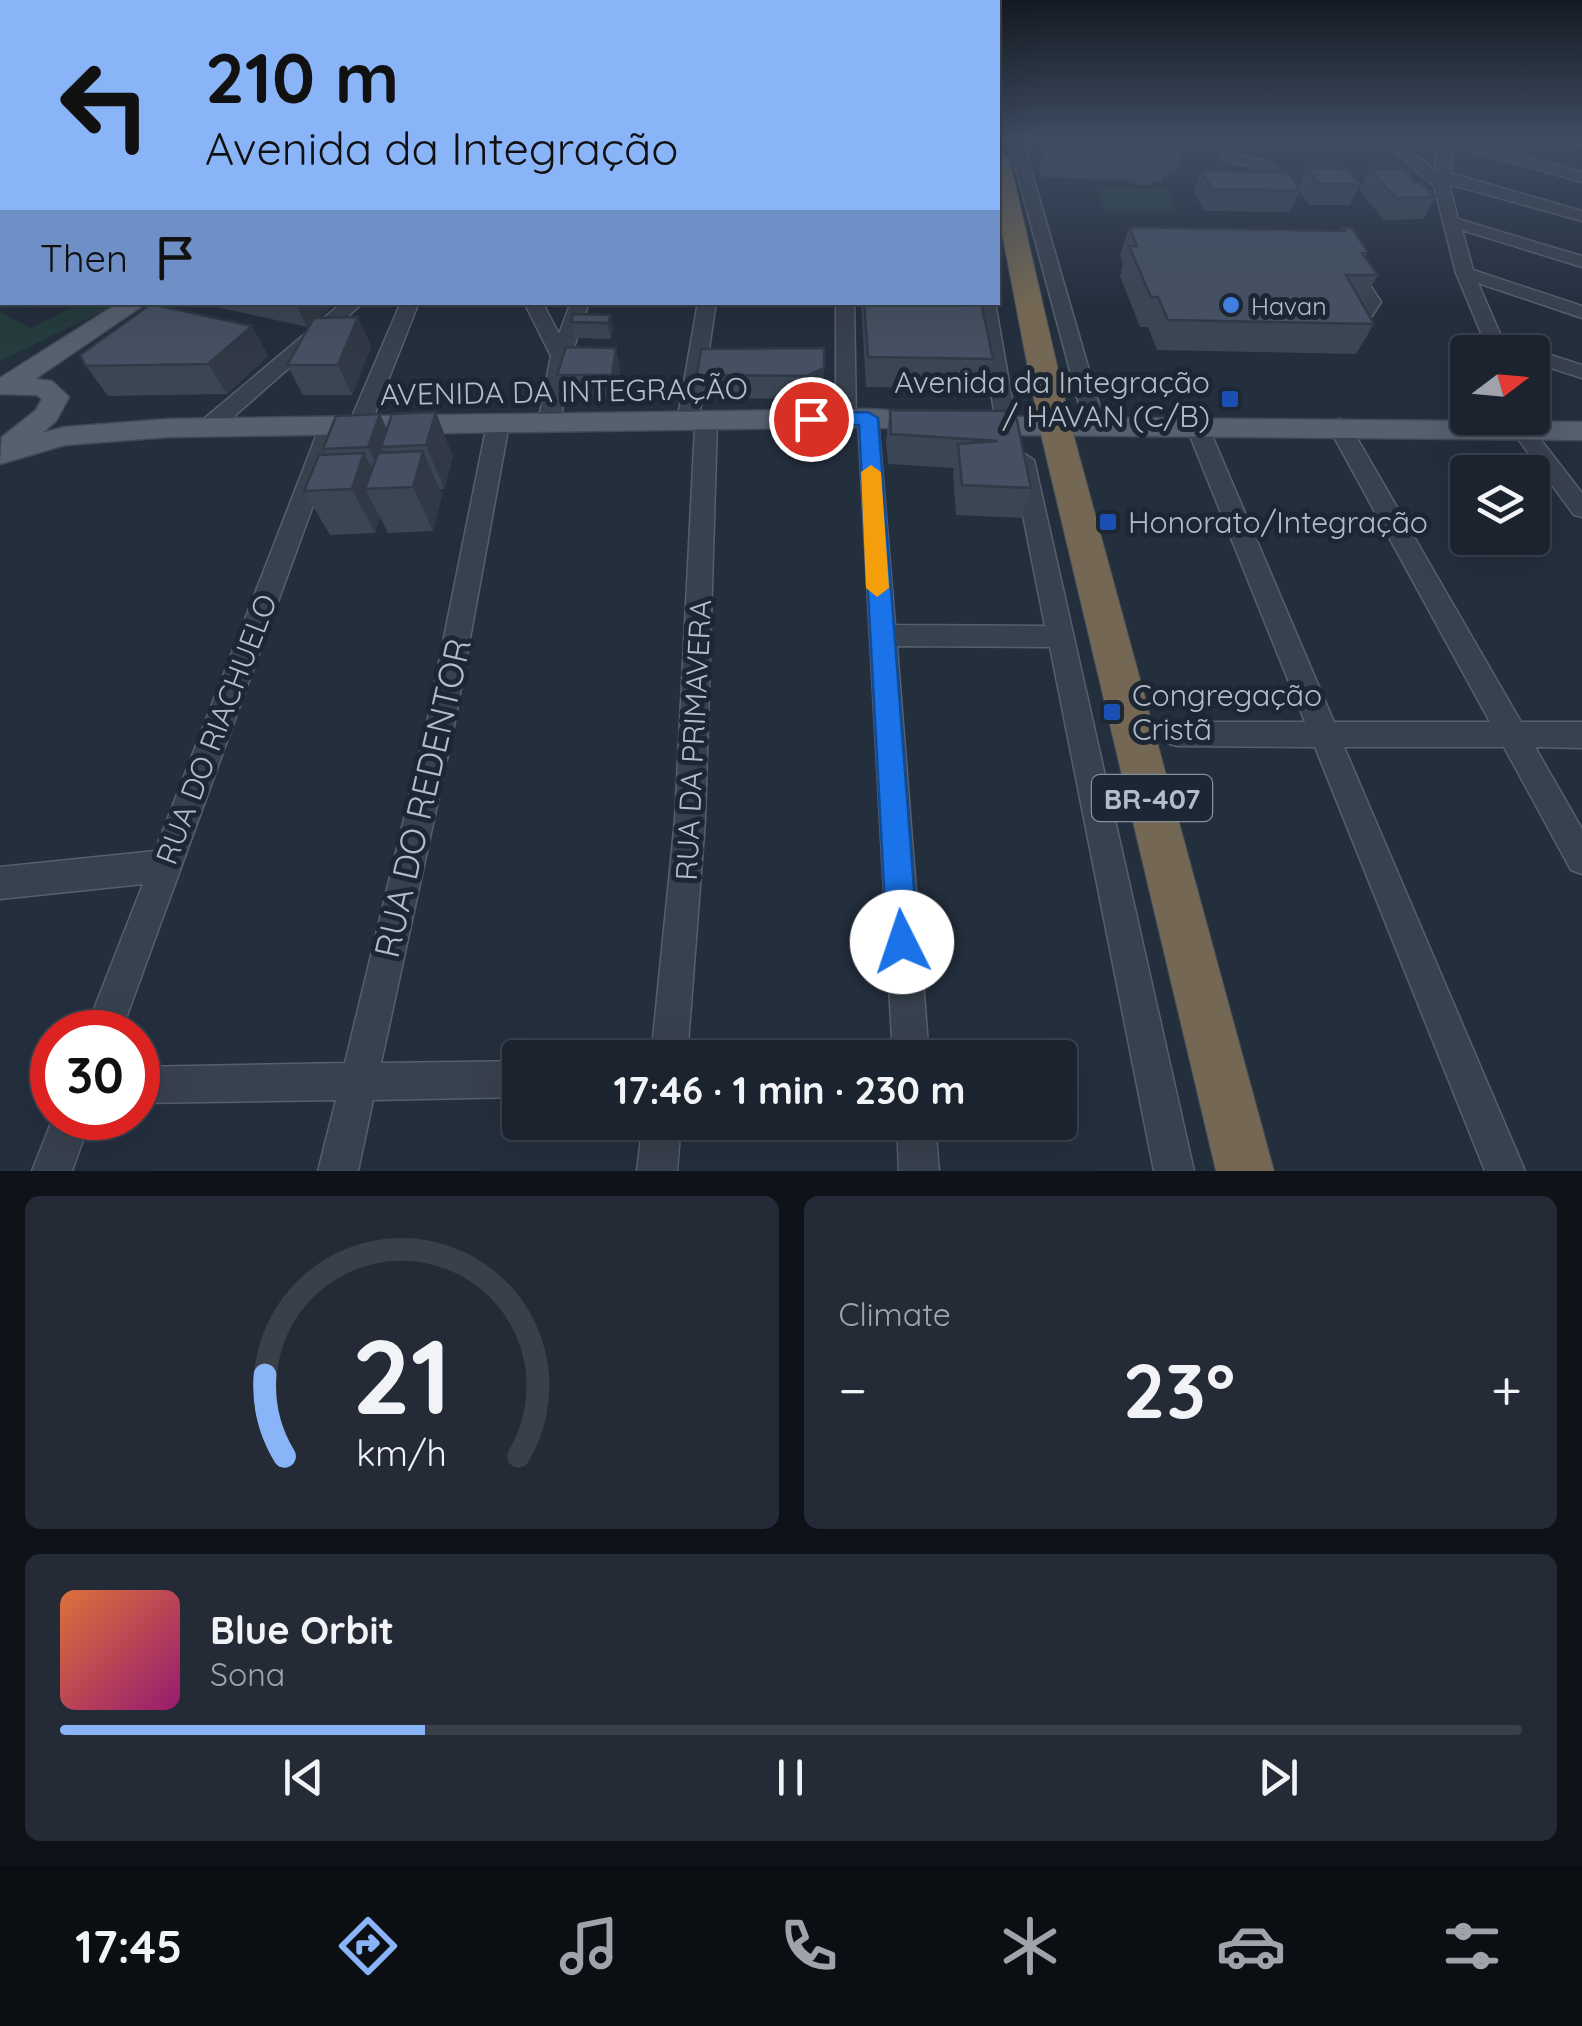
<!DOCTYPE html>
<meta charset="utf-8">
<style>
:root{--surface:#1b232e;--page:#242b36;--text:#f1f3f6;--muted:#a0a4aa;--line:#39404a;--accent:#8ab4f8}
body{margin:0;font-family:Quicksand,sans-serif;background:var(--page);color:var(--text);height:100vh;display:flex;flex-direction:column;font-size:38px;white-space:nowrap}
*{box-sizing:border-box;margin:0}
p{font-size:32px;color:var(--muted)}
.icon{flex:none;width:55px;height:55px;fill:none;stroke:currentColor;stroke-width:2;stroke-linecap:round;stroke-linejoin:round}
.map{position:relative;height:1171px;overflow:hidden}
.details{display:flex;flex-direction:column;gap:25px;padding:25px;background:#0f1319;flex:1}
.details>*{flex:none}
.guide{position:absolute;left:0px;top:0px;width:1000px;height:305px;box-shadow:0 10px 40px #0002,0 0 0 2px var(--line);background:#8ab4f8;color:#111;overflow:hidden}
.needle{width:65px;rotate:74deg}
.fabs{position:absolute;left:1450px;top:335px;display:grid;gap:20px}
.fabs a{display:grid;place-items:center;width:100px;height:100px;border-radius:10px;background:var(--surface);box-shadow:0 10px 40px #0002,0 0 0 2px var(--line);font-size:50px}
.speed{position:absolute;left:30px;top:1010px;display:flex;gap:20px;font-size:50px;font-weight:700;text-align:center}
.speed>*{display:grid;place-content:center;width:130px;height:130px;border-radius:50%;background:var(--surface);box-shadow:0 10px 40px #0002,0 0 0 2px var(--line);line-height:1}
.speed .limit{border:15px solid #d22;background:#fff;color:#111}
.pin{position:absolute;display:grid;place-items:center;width:85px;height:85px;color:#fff;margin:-42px;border:5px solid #fff;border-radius:50%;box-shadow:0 2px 10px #0007}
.me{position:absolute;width:110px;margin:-55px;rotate:356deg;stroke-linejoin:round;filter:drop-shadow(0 0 8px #0008)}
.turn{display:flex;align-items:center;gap:35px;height:210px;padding:0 40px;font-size:45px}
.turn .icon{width:130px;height:130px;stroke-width:2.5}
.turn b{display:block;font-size:70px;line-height:85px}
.then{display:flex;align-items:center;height:95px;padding:0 40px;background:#0003;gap:20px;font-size:38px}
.big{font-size:75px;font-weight:800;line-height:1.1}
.details .tile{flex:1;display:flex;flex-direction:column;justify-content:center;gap:15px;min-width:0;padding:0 35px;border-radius:15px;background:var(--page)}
.details .dial{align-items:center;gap:0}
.dial svg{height:260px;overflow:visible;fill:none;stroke:var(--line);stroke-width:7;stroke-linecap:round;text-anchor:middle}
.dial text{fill:var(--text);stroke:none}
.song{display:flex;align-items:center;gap:30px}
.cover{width:120px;height:120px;border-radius:15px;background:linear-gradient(135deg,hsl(20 70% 55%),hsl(320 70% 35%))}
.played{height:10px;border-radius:5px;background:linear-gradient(90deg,var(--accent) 25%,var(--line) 25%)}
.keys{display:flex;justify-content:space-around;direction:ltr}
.heat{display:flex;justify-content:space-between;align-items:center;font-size:55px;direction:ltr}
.details .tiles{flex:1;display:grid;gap:25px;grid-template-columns:1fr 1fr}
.tile:last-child{grid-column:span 2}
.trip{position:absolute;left:502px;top:1040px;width:575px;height:100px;border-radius:10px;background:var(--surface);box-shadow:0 10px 40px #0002,0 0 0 2px var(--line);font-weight:800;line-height:100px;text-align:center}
.tab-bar{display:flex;height:160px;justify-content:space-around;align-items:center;background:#0b0e12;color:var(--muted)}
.tab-bar .icon{width:70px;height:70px}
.tab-bar .selected{color:var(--accent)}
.tab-bar b{font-size:45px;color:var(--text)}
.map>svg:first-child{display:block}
.green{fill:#263c3f}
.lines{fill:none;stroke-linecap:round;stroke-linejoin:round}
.river{stroke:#394c67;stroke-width:35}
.minor-casing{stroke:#565f6c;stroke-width:3}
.major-casing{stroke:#414a57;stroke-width:3}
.highway-casing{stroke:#434c59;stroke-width:2}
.minor{fill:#38414e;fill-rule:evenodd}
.major{fill:#56606e;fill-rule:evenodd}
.highway{fill:#746855;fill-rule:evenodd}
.wall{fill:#3b4654}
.shaded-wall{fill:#303945}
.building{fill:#455162;stroke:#303945;stroke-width:2.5}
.route{fill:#1a73e8;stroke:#114b97;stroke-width:2.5}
.slow{fill:#f59e0b}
.shop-dot{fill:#3f7fe0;stroke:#1d2633;stroke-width:4}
.transit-dot{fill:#1a4fb4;stroke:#1d2633;stroke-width:4}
.labels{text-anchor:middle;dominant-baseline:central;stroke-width:10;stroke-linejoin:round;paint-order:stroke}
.far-poi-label{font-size:25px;fill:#b4bcc9;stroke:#1d2633;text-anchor:start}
.shield{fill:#1d2633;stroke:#878f9c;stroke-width:2.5}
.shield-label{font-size:28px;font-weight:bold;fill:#b4bcc9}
.poi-label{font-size:30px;fill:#b4bcc9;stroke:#1d2633;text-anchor:start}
.street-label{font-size:30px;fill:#b4bcc9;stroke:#1d2633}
.near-street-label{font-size:35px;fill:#b4bcc9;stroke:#1d2633}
</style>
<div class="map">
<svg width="1582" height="1171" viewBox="0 0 1582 1171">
<rect width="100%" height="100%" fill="#242f3e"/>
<path class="green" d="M1096,187L1168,189L1178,212H1106Z
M82,302L119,303L0,361V312L31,328Z"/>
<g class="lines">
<path class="river" d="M0,198L2,197"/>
<defs>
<path id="minor" d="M1008,139H1022L1100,408L1097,413H1083L1080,408Z
M1381,139H1397L1435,171L1437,139H1461L1582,172V182L1453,146L1450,173L1582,211V221L1449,184L1458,219L1582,256V267L1462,230L1473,270L1582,306V318L1478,283L1508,352H1489L1456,273L1434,186Z
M1564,139H1582V146L1566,142Z
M1229,153L1268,162L1294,180L1281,183L1258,168L1224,160L1222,157Z
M1349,261L1355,262L1381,302L1372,316H1358L1356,312L1363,302L1340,266Z
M343,302H364L215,433H199L196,428L199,423Z
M401,302H419L370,426L366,431H352L348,426Z
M524,302H542L559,334L571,302H589L571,356L560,423L549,430L538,423L551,356Z
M698,302H716L699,417H713L717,422L705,820L687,1058H651L675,820L695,427H681L677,422Z
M836,302H854L856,418L846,425L836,418Z
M977,302H995L1014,411L1011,416L1004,418L994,411Z
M1532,349L1582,365V378L1532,362V352H1524Z
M868,411L878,418L895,625L1045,626L1012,460L1023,453L1034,460L1194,1171H1154L1050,647L897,646L929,1058H893L858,418Z
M498,417L509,424L453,732L381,1063L520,1061V1097L373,1100L358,1171H318L336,1100L138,1103V1067L345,1063L425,732L487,424Z
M331,419L342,426L121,1032H85L143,884L0,899V867L155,851L320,426Z
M1197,419L1208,426L1334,722H1490L1328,426L1339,419L1350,426L1521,722H1582V748L1535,747L1582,829V874L1571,870L1504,747H1344L1525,1171H1485L1315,747L1177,746L1167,743L1163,734L1167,725L1177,722H1305L1186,426Z
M1520,420L1527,422L1582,493V517L1574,515L1513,432L1509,427L1513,422Z
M53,1118H91L72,1171H32Z
M643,1122H681L677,1171H637Z
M897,1122H935L939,1171H899Z"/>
<path id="major" d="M120,302H148L35,379L52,381L69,397L56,421L42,433L65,427L169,419L868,409L1012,417L1582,422V440L1012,435L868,427L169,437L65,445L0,464L2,437L36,410L42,399L37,395L0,394V378Z"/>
<path id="highway" d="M998,151L1009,158L1071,426L1274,1171H1216L1039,426L998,212Z"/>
</defs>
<use href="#minor" class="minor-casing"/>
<use href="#major" class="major-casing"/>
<use href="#highway" class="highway-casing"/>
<use href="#minor" class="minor"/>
<use href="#major" class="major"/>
<use href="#highway" class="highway"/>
</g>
<path class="wall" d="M1024,139H1186L1174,175H1164L1162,182L1152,181L1151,185H1135L1134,181L1041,177L1039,170L1045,141H1025Z
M1307,168L1360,184L1350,205H1309L1299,191L1290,212L1204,211L1194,192L1201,171L1298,189Z
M1369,169L1414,183L1436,197L1423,219L1384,220L1359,190Z
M1129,227L1340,231L1342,228L1368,252L1365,257L1378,275L1362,303L1374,324L1356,354L1157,350L1148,327H1140L1120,276L1123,264L1120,256Z
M202,302H336L318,318L358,317L371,347L352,395H303L287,365L310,324L307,327L203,304Z
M861,302H981L993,359L987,389L866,387Z
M611,315L613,330L611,339L574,338L571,322Z
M252,326L268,356L227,394L108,396L86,366Z
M598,348H616L620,370L616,398H562L557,375Z
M824,348L823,391L807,399L699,398L697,375Z
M890,410L1015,411L1031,488L1022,518L956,515L953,474L954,468L888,464L886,440Z
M387,429L453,457L444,489H440L442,495L433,531L388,533L380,517L375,533L330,535L304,491L326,454L323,449Z"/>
<path class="shaded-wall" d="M295,302H323L327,311L307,327Z
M323,302H336L327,311Z
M611,315L613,330L611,339L608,323Z
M358,317L371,347L352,395L338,365Z
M252,326L268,356L227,394L208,364Z
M616,348L620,370L616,398L612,375Z
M824,368L823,391L807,399V376Z
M436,412L453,457L444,489L426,445Z
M380,414L395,446L381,447L395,476L388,488L368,447Z
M423,451L442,495L433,531L413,487Z
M364,453L382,488L365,489L380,517L375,533L352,489Z"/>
<path class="building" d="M1119,139H1174L1175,141H1162L1164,145L1148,144L1146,140Z
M1307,168L1347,169L1360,184H1319Z
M1369,169H1400L1410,173L1414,183H1421L1436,197L1396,198Z
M1201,171L1288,172L1300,191L1212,189Z
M1129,227L1344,231L1342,228H1352L1368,252L1362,253L1378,275H1346L1374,324L1168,320L1158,297H1151L1129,246H1137Z
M864,302H981L993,359L868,357Z
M151,304L252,326L208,364L86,366L80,355Z
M573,314L611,315L608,323L571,322Z
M358,317L338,365H287L314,318Z
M566,347L616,348L612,375H557Z
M824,348V368L807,376L697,375L701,349Z
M890,410L1015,411L1031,488L962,485L958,444L998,441L891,434Z
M436,412L426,445L381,447L392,414Z
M380,414L368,447L323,449L336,416Z
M423,451L413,487L365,489L378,453Z
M364,453L352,489L304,491L319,455Z"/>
<linearGradient id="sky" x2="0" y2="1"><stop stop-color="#141a22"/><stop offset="0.46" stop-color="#3f4d63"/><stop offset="1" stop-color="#3f4d63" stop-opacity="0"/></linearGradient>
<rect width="1582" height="303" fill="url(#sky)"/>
<path class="route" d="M868,412L878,418L918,942L913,953L902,958L892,953L887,942L859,425H811L802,419L811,413Z"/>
<path class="slow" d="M871,465L881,472L889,588L877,597L866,588L861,472Z"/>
<circle class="shop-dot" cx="1231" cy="305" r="10"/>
<g class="transit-dot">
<rect x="1220" y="389" width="20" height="20" rx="5"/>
<rect x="1098" y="512" width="20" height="20" rx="5"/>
<rect x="1102" y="702" width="20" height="20" rx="5"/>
</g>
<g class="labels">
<g class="far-poi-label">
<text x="1251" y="305">Havan</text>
</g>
<rect class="shield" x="1092" y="775" width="120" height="46" rx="8"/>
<g class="shield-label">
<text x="1152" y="798">BR-407</text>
</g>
<g class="poi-label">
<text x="1210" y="382" text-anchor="end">Avenida da Integração<tspan x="1210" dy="34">/ HAVAN (C/B)</tspan></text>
<text x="1128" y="522">Honorato/Integração</text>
<text x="1132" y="695">Congregação<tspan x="1132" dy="34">Cristã</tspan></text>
</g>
<g class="street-label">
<text transform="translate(564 391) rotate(-1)">AVENIDA DA INTEGRAÇÃO</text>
<text transform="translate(216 729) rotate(-69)">RUA DO RIACHUELO</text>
<text transform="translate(693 740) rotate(-87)">RUA DA PRIMAVERA</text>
</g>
<g class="near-street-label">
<text transform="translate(422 798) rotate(-77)">RUA DO REDENTOR</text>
</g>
</g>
</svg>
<div class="fabs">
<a><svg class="needle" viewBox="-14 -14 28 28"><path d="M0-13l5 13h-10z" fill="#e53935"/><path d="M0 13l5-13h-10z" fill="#a0a4aa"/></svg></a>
<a><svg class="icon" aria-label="layers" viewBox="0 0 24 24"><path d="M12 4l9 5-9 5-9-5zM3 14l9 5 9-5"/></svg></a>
</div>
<div class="speed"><div class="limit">30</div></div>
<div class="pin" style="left:811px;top:419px;background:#d93025"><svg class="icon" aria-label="arrive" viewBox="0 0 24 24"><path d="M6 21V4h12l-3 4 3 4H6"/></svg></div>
<svg class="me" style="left:902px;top:942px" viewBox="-20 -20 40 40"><circle r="19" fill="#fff"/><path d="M0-13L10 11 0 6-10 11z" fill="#1a73e8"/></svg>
<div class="trip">17:46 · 1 min · 230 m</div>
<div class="guide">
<div class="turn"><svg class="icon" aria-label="left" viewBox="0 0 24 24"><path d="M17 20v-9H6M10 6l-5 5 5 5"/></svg><div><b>210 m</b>Avenida da Integração</div></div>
<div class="then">Then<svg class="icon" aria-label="arrive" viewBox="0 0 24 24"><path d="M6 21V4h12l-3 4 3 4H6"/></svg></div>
</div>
</div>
<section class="details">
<div class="tiles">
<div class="tile dial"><svg viewBox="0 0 100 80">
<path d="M14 69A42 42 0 1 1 86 69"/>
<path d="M14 69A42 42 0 0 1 8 44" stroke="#8ab4f8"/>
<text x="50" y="56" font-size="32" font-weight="700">21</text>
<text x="50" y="72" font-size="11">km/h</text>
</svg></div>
<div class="tile"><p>Climate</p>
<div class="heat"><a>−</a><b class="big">23°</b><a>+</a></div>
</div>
<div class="tile">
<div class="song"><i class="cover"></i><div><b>Blue Orbit</b><p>Sona</p></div></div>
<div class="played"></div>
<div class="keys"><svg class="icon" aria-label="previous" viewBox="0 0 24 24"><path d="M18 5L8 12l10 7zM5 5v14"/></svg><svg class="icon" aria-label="pause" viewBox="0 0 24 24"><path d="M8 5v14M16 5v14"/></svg><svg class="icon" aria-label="next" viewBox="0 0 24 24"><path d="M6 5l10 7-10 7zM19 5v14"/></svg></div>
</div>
</div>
</section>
<nav class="tab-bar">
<b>17:45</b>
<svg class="icon selected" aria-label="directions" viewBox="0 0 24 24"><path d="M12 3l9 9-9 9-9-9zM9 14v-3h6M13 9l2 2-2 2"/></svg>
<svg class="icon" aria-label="music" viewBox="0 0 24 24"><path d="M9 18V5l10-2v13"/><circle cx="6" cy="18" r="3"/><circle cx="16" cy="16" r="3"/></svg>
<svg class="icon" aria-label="phone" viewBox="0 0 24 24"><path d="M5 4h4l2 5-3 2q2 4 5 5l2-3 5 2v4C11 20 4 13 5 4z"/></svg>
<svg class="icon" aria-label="climate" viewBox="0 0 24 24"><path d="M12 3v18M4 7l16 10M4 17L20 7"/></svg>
<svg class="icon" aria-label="car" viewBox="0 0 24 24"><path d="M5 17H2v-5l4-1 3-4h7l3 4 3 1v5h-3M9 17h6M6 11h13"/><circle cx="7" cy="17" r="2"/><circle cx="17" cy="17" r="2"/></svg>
<svg class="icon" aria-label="filters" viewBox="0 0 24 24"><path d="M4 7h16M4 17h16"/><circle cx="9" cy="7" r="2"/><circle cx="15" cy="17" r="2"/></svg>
</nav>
